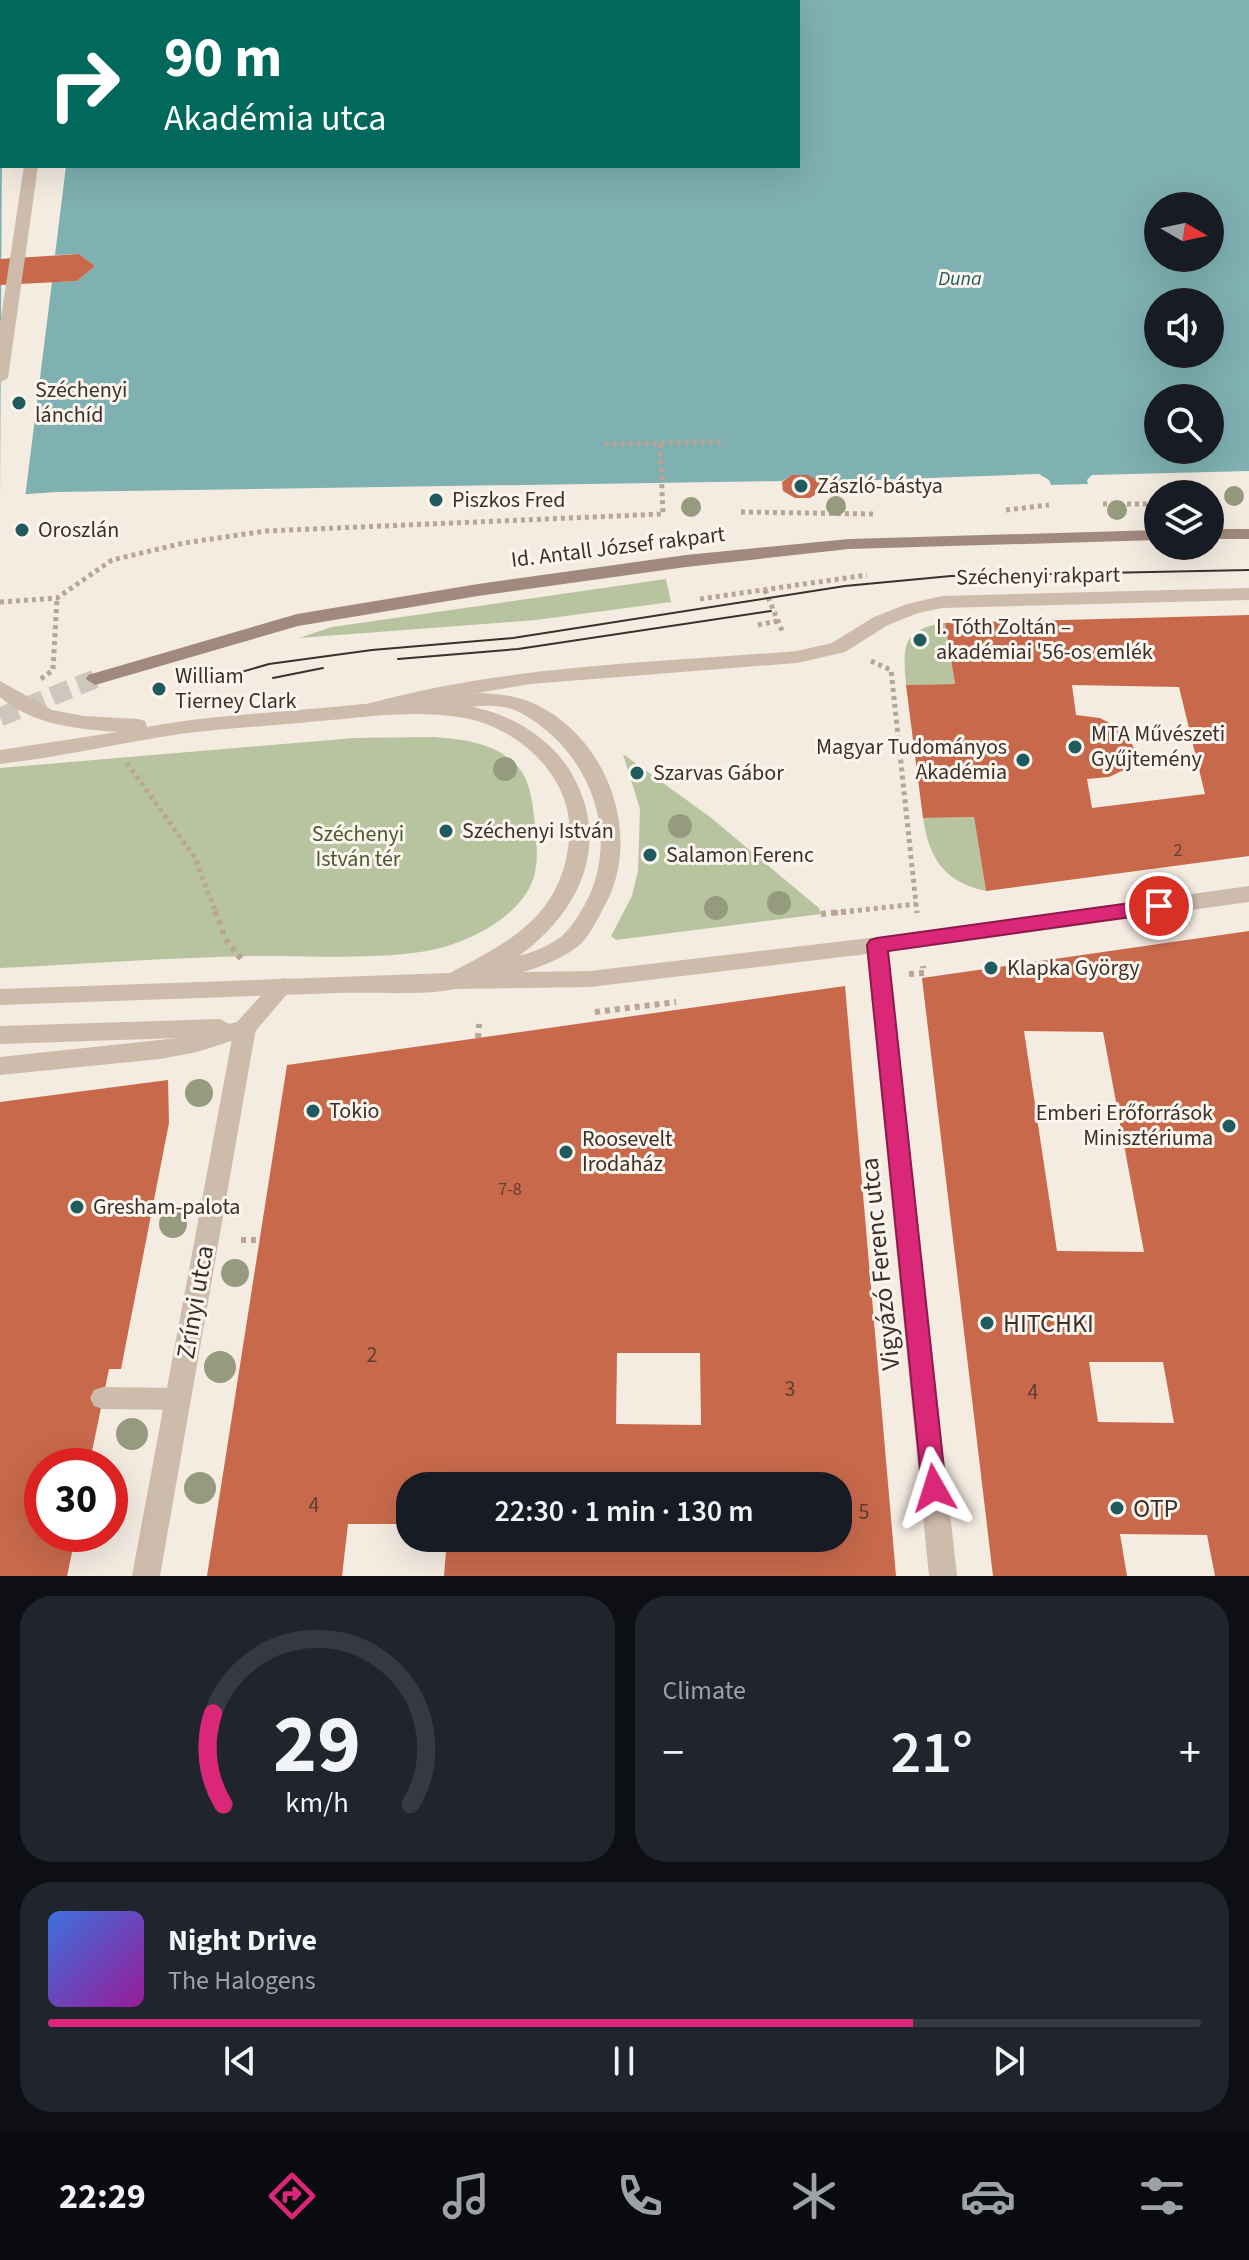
<!DOCTYPE html>
<meta charset="utf-8">
<style>
:root{--surface:#171b24;--page:#20242c;--text:#f1f3f6;--muted:#9ea1a6;--line:#363941;--accent:#db2777}
body{margin:0;font-family:"Source Sans 3",sans-serif;background:var(--page);color:var(--text);height:100vh;display:flex;flex-direction:column;font-size:30px;white-space:nowrap}
*{box-sizing:border-box;margin:0}
p{font-size:26px;color:var(--muted)}
.icon{flex:none;width:44px;height:44px;fill:none;stroke:currentColor;stroke-width:2;stroke-linecap:round;stroke-linejoin:round}
.map{position:relative;height:1576px;overflow:hidden}
.drawer{display:flex;flex-direction:column;gap:20px;padding:20px;background:#0d0f14;flex:1}
.drawer>*{flex:none}
.banner{position:absolute;left:0px;top:0px;width:800px;height:168px;box-shadow:0 8px 32px #0002;background:#00695c;color:#fff;overflow:hidden}
.needle{width:52px;rotate:99deg}
.controls{position:absolute;left:1144px;top:192px;display:grid;gap:16px}
.controls a{display:grid;place-items:center;width:80px;height:80px;border-radius:50%;background:var(--surface);box-shadow:0 8px 32px #0002;font-size:40px}
.speed{position:absolute;left:24px;top:1448px;display:flex;gap:16px;font-size:40px;font-weight:700;text-align:center}
.speed>*{display:grid;place-content:center;width:104px;height:104px;border-radius:50%;background:var(--surface);box-shadow:0 8px 32px #0002;line-height:1}
.speed .limit{border:12px solid #d22;background:#fff;color:#111}
.pin{position:absolute;display:grid;place-items:center;width:68px;height:68px;color:#fff;margin:-34px;border:4px solid #fff;border-radius:50%;box-shadow:0 2px 8px #0007}
.me{position:absolute;width:88px;margin:-44px;rotate:354deg;stroke-linejoin:round;filter:drop-shadow(0 0 6px #0008)}
.turn{display:flex;align-items:center;gap:28px;height:168px;padding:0 32px;font-size:36px}
.turn .icon{width:104px;height:104px;stroke-width:2.5}
.turn b{display:block;font-size:56px;line-height:68px}
.big{font-size:60px;font-weight:600;line-height:1.1}
.drawer .tile{flex:1;display:flex;flex-direction:column;justify-content:center;gap:12px;min-width:0;padding:0 28px;border-radius:32px;background:var(--page)}
.drawer .dial{align-items:center;gap:0}
.dial svg{height:208px;overflow:visible;fill:none;stroke:var(--line);stroke-width:7;stroke-linecap:round;text-anchor:middle}
.dial text{fill:var(--text);stroke:none}
.song{display:flex;align-items:center;gap:24px}
.cover{width:96px;height:96px;border-radius:12px;background:linear-gradient(135deg,hsl(220 70% 55%),hsl(300 70% 35%))}
.played{height:8px;border-radius:4px;background:linear-gradient(90deg,var(--accent) 75%,var(--line) 75%)}
.keys{display:flex;justify-content:space-around;direction:ltr}
.heat{display:flex;justify-content:space-between;align-items:center;font-size:44px;direction:ltr}
.drawer .tiles{flex:1;display:grid;gap:20px;grid-template-columns:1fr 1fr}
.tile:last-child{grid-column:span 2}
.trip{position:absolute;left:396px;top:1472px;width:456px;height:80px;border-radius:32px;background:var(--surface);box-shadow:0 8px 32px #0002;font-weight:600;line-height:80px;text-align:center}
.menu{display:flex;height:128px;justify-content:space-around;align-items:center;background:#090b0e;color:var(--muted)}
.menu .icon{width:56px;height:56px}
.menu .selected{color:var(--accent)}
.menu b{font-size:36px;color:var(--text)}
.map>svg:first-child{display:block}
.green{fill:#b8c4a0}
.water{fill:#7fb0b2;fill-rule:evenodd}
.pier{fill:#f4ebe1}
.building{fill:#c8694b;fill-rule:evenodd}
.lines{fill:none;stroke-linecap:round;stroke-linejoin:round}
.secondary-tunnel{stroke:#cfc6bd;stroke-width:19;stroke-dasharray:19 9;stroke-linecap:butt}
.path-far1{stroke:#b9a596;stroke-width:5;stroke-dasharray:4 4;stroke-linecap:butt}
.path{stroke:#b9a596;stroke-width:6;stroke-dasharray:5 5;stroke-linecap:butt}
.service{fill:#cdbbac;fill-rule:evenodd}
.pedestrian{fill:#cdbbac;fill-rule:evenodd}
.minor{fill:#cdbbac;fill-rule:evenodd}
.tertiary{fill:#cdbbac;fill-rule:evenodd}
.secondary{fill:#a18a7d;fill-rule:evenodd}
.tram{stroke:#3b302b;stroke-width:2}
.tree{fill:#969b7f}
.route{fill:#db2777;stroke:#8e194d;stroke-width:2}
.poi-dot{fill:#1f5a5e;stroke:#fbf5ee;stroke-width:3}
.labels{text-anchor:middle;dominant-baseline:central;stroke-width:6;stroke-linejoin:round;paint-order:stroke}
.number-label{font-size:18px;fill:#5e3e33}
.far-water-label{font-size:20px;font-style:italic;fill:#1f5a5e;stroke:#fbf5ee}
.poi-label{font-size:22px;fill:#3b302b;stroke:#fbf5ee;text-anchor:start}
.street-label{font-size:22px;fill:#3b302b;stroke:#fbf5ee}
.park-label{font-size:22px;fill:#4a5a2e;stroke:#fbf5ee}
.near-number-label{font-size:22px;fill:#5e3e33}
.near-street-label{font-size:26px;fill:#3b302b;stroke:#fbf5ee}
.near-poi-label{font-size:26px;fill:#3b302b;stroke:#fbf5ee;text-anchor:start}
</style>
<div class="map">
<svg width="1249" height="1576" viewBox="0 0 1249 1576">
<rect width="100%" height="100%" fill="#f4ebe1"/>
<path class="green" d="M666,579L671,602L536,620L299,638L332,627Z
M945,623L955,684L906,685C903,647 901,629 945,623Z
M432,737C462,739 494,742 516,765C529,777 532,799 534,816C536,835 540,864 532,882C518,917 471,941 436,949C384,961 304,955 248,956C166,958 83,964 0,968V768L354,738Z
M623,754L710,817L819,908L821,914L616,940L611,936L632,896L638,871L640,809Z
M974,817L986,891C944,882 929,858 923,818Z"/>
<path class="water" d="M0,0H1249V471L1092,475L1087,480L1088,484L1051,485L1049,480L1039,474L820,482C806,474 796,473 782,481L56,492L0,496ZM2,2H798V166H2ZM1158,206H1210V258H1158ZM1158,302H1210V354H1158ZM1158,398H1210V450H1158Z"/>
<path class="pier" d="M2,144V166H66L55,255L79,254L95,266L77,281L52,282L25,498L0,500Z"/>
<path class="building" d="M79,254L95,266L77,281L0,285V259Z
M792,475H808L820,482L821,491L810,498H795L783,491L782,482Z
M1249,615V856L986,891L974,817L923,818L906,685L955,684L945,623ZM1072,685L1179,687L1205,794L1092,808L1087,779L1109,777L1126,769L1135,750L1125,731L1100,718L1076,715Z
M1249,931V1576H1215L1207,1535L1120,1534L1127,1576H993L922,978ZM1024,1031L1103,1032L1144,1252L1057,1251ZM1089,1362H1163L1174,1423L1098,1422Z
M845,986L896,1576H444L447,1538H838V1486H410V1524H348L342,1576H207L287,1065ZM617,1353H700L701,1425L616,1424Z
M168,1080L169,1123L121,1369H109L89,1466H42V1534H76L67,1576H0V1102Z"/>
<g class="lines">
<path class="secondary-tunnel" d="M0,717L95,679"/>
<path class="path-far1" d="M605,444L724,442
M1103,504H1158
M1006,510L1049,505
M741,512L873,514
M765,590L783,633
M700,599L867,575
M0,602L57,598L112,560L184,543L266,531L663,514L660,443
M758,625L777,621
M871,661L891,670L917,913
M41,679L53,670L57,598
M900,749H915
M127,763L195,858L216,913
M834,913L916,904"/>
<path class="path" d="M215,911L226,940L242,960
M821,914L853,911
M909,974L924,973L923,966
M595,1012L676,1002
M478,1038L479,1024
M241,1240H260"/>
<path class="service" d="M480,693C496,694 513,695 528,701C606,732 645,835 604,907C597,920 589,938 577,947C548,969 507,976 473,984L465,982L462,976L465,970C497,960 535,957 562,936C571,928 578,916 584,906C623,837 590,752 523,714C489,695 450,715 415,711C408,711 409,710 405,705L415,699Z
M283,978L291,980L294,986L253,1034L197,1052L160,1059L0,1075V1057L178,1038L0,1044V1026L220,1019L229,1024L237,1022L275,980Z
M103,1387L178,1388L187,1391L191,1399L187,1407L178,1410L103,1409L94,1406L90,1398L94,1390Z"/>
<path class="pedestrian" d="M245,1019L253,1022L256,1028L160,1576H132L234,1028L237,1022Z"/>
<path class="minor" d="M1249,588V600L942,608L918,613L888,625L845,652L797,663L530,684L425,702L374,715L364,709L367,704C508,665 652,663 797,651L832,643L874,617L907,604L942,596Z
M1249,886V902L888,952L957,1576H929L867,954L590,987L453,989L445,987L442,981L445,975L453,973L590,971L921,932Z"/>
<path class="tertiary" d="M49,0H61V2H49Z
M24,166H38L8,378L0,383V324Z
M0,681L52,710L84,716L138,719L145,721L147,727C201,717 255,714 309,709C371,704 434,693 495,713C526,724 557,746 573,776C625,870 546,957 458,988C435,996 365,992 338,993C225,997 113,1001 0,1005V989L450,973C511,941 561,916 569,841C576,780 521,729 465,718C417,709 367,717 319,721C273,726 226,728 180,734C120,743 61,757 0,764V750L118,732C78,729 32,725 0,697Z"/>
<path class="secondary" d="M1210,529H1249V539H1210Z
M1158,530V540L849,549L686,567L478,596L298,626L95,685L86,679L88,675L297,614L478,584L686,555L849,539Z"/>
<path class="tram" d="M398,659L518,649L771,611
M273,678L323,668
M200,684L269,664L372,650L513,638L845,586L951,576L1249,570"/>
</g>
<g class="tree">
<circle cx="1234" cy="496" r="10"/>
<circle cx="836" cy="506" r="10"/>
<circle cx="691" cy="507" r="10"/>
<circle cx="1117" cy="510" r="10"/>
<circle cx="505" cy="769" r="12"/>
<circle cx="680" cy="826" r="12"/>
<circle cx="779" cy="903" r="12"/>
<circle cx="716" cy="908" r="12"/>
<circle cx="199" cy="1093" r="14"/>
<circle cx="173" cy="1224" r="14"/>
<circle cx="235" cy="1273" r="14"/>
<circle cx="220" cy="1367" r="16"/>
<circle cx="132" cy="1434" r="16"/>
<circle cx="200" cy="1488" r="16"/>
</g>
<path class="route" d="M1159,899L1169,906L1159,913L888,951L946,1488L942,1495L934,1499L925,1495L922,1488L867,945L870,940L877,938Z"/>
<g class="poi-dot">
<circle cx="19" cy="403" r="8"/>
<circle cx="801" cy="486" r="8"/>
<circle cx="436" cy="500" r="8"/>
<circle cx="22" cy="530" r="8"/>
<circle cx="920" cy="640" r="8"/>
<circle cx="159" cy="689" r="8"/>
<circle cx="1075" cy="747" r="8"/>
<circle cx="1023" cy="760" r="8"/>
<circle cx="637" cy="773" r="8"/>
<circle cx="446" cy="831" r="8"/>
<circle cx="650" cy="855" r="8"/>
<circle cx="991" cy="968" r="8"/>
<circle cx="313" cy="1111" r="8"/>
<circle cx="1229" cy="1126" r="8"/>
<circle cx="566" cy="1152" r="8"/>
<circle cx="77" cy="1207" r="8"/>
<circle cx="987" cy="1323" r="8"/>
<circle cx="1117" cy="1508" r="8"/>
</g>
<g class="labels">
<g class="number-label">
<text x="1178" y="850">2</text>
<text x="510" y="1189">7-8</text>
</g>
<g class="far-water-label">
<text x="960" y="279">Duna</text>
</g>
<g class="poi-label">
<text x="35" y="390">Széchenyi<tspan x="35" dy="25">lánchíd</tspan></text>
<text x="817" y="486">Zászló-bástya</text>
<text x="452" y="500">Piszkos Fred</text>
<text x="38" y="530">Oroszlán</text>
<text x="936" y="627">I. Tóth Zoltán –<tspan x="936" dy="25">akadémiai '56-os emlék</tspan></text>
<text x="175" y="676">William<tspan x="175" dy="25">Tierney Clark</tspan></text>
<text x="1091" y="734">MTA Művészeti<tspan x="1091" dy="25">Gyűjtemény</tspan></text>
<text x="1007" y="747" text-anchor="end">Magyar Tudományos<tspan x="1007" dy="25">Akadémia</tspan></text>
<text x="653" y="773">Szarvas Gábor</text>
<text x="462" y="831">Széchenyi István</text>
<text x="666" y="855">Salamon Ferenc</text>
<text x="1007" y="968">Klapka György</text>
<text x="329" y="1111">Tokio</text>
<text x="1213" y="1113" text-anchor="end">Emberi Erőforrások<tspan x="1213" dy="25">Minisztériuma</tspan></text>
<text x="582" y="1139">Roosevelt<tspan x="582" dy="25">Irodaház</tspan></text>
<text x="93" y="1207">Gresham-palota</text>
</g>
<g class="street-label">
<text transform="translate(618 547) rotate(-7)">Id. Antall József rakpart</text>
<text transform="translate(1038 576) rotate(-1)">Széchenyi rakpart</text>
</g>
<g class="park-label">
<text x="358" y="834">Széchenyi<tspan x="358" dy="25">István tér</tspan></text>
</g>
<g class="near-number-label">
<text x="372" y="1355">2</text>
<text x="790" y="1389">3</text>
<text x="1033" y="1392">4</text>
<text x="314" y="1505">4</text>
<text x="864" y="1512">5</text>
</g>
<g class="near-street-label">
<text transform="translate(880 1264) rotate(-96)">Vigyázó Ferenc utca</text>
<text transform="translate(195 1302) rotate(-80)">Zrínyi utca</text>
</g>
<g class="near-poi-label">
<text x="1003" y="1323">HITCHKI</text>
<text x="1133" y="1508">OTP</text>
</g>
</g>
</svg>
<div class="controls">
<a><svg class="needle" viewBox="-14 -14 28 28"><path d="M0-13l5 13h-10z" fill="#e53935"/><path d="M0 13l5-13h-10z" fill="#9ea1a6"/></svg></a>
<a><svg class="icon" aria-label="sound" viewBox="0 0 24 24"><path d="M4 9h4l5-4v14l-5-4H4zM17 9q2 3 0 6"/></svg></a>
<a><svg class="icon" aria-label="search" viewBox="0 0 24 24"><circle cx="10" cy="10" r="6"/><path d="M15 15l6 6"/></svg></a>
<a><svg class="icon" aria-label="layers" viewBox="0 0 24 24"><path d="M12 4l9 5-9 5-9-5zM3 14l9 5 9-5"/></svg></a>
</div>
<div class="speed"><div class="limit">30</div></div>
<div class="pin" style="left:1159px;top:906px;background:#d93025"><svg class="icon" aria-label="arrive" viewBox="0 0 24 24"><path d="M6 21V4h12l-3 4 3 4H6"/></svg></div>
<svg class="me" style="left:934px;top:1488px" viewBox="-20 -20 40 40"><path d="M0-17L14 15 0 8-14 15z" fill="#db2777" stroke="#fff" stroke-width="4"/></svg>
<div class="trip">22:30 · 1 min · 130 m</div>
<div class="banner">
<div class="turn"><svg class="icon" aria-label="right" viewBox="0 0 24 24"><path d="M7 20v-9h11M14 6l5 5-5 5"/></svg><div><b>90 m</b>Akadémia utca</div></div>
</div>
</div>
<section class="drawer">
<div class="tiles">
<div class="tile dial"><svg viewBox="0 0 100 80">
<path d="M14 69A42 42 0 1 1 86 69"/>
<path d="M14 69A42 42 0 0 1 10 34" stroke="#db2777"/>
<text x="50" y="56" font-size="32" font-weight="700">29</text>
<text x="50" y="72" font-size="11">km/h</text>
</svg></div>
<div class="tile"><p>Climate</p>
<div class="heat"><a>−</a><b class="big">21°</b><a>+</a></div>
</div>
<div class="tile">
<div class="song"><i class="cover"></i><div><b>Night Drive</b><p>The Halogens</p></div></div>
<div class="played"></div>
<div class="keys"><svg class="icon" aria-label="previous" viewBox="0 0 24 24"><path d="M18 5L8 12l10 7zM5 5v14"/></svg><svg class="icon" aria-label="pause" viewBox="0 0 24 24"><path d="M8 5v14M16 5v14"/></svg><svg class="icon" aria-label="next" viewBox="0 0 24 24"><path d="M6 5l10 7-10 7zM19 5v14"/></svg></div>
</div>
</div>
</section>
<nav class="menu">
<b>22:29</b>
<svg class="icon selected" aria-label="directions" viewBox="0 0 24 24"><path d="M12 3l9 9-9 9-9-9zM9 14v-3h6M13 9l2 2-2 2"/></svg>
<svg class="icon" aria-label="music" viewBox="0 0 24 24"><path d="M9 18V5l10-2v13"/><circle cx="6" cy="18" r="3"/><circle cx="16" cy="16" r="3"/></svg>
<svg class="icon" aria-label="phone" viewBox="0 0 24 24"><path d="M5 4h4l2 5-3 2q2 4 5 5l2-3 5 2v4C11 20 4 13 5 4z"/></svg>
<svg class="icon" aria-label="climate" viewBox="0 0 24 24"><path d="M12 3v18M4 7l16 10M4 17L20 7"/></svg>
<svg class="icon" aria-label="car" viewBox="0 0 24 24"><path d="M5 17H2v-5l4-1 3-4h7l3 4 3 1v5h-3M9 17h6M6 11h13"/><circle cx="7" cy="17" r="2"/><circle cx="17" cy="17" r="2"/></svg>
<svg class="icon" aria-label="filters" viewBox="0 0 24 24"><path d="M4 7h16M4 17h16"/><circle cx="9" cy="7" r="2"/><circle cx="15" cy="17" r="2"/></svg>
</nav>
